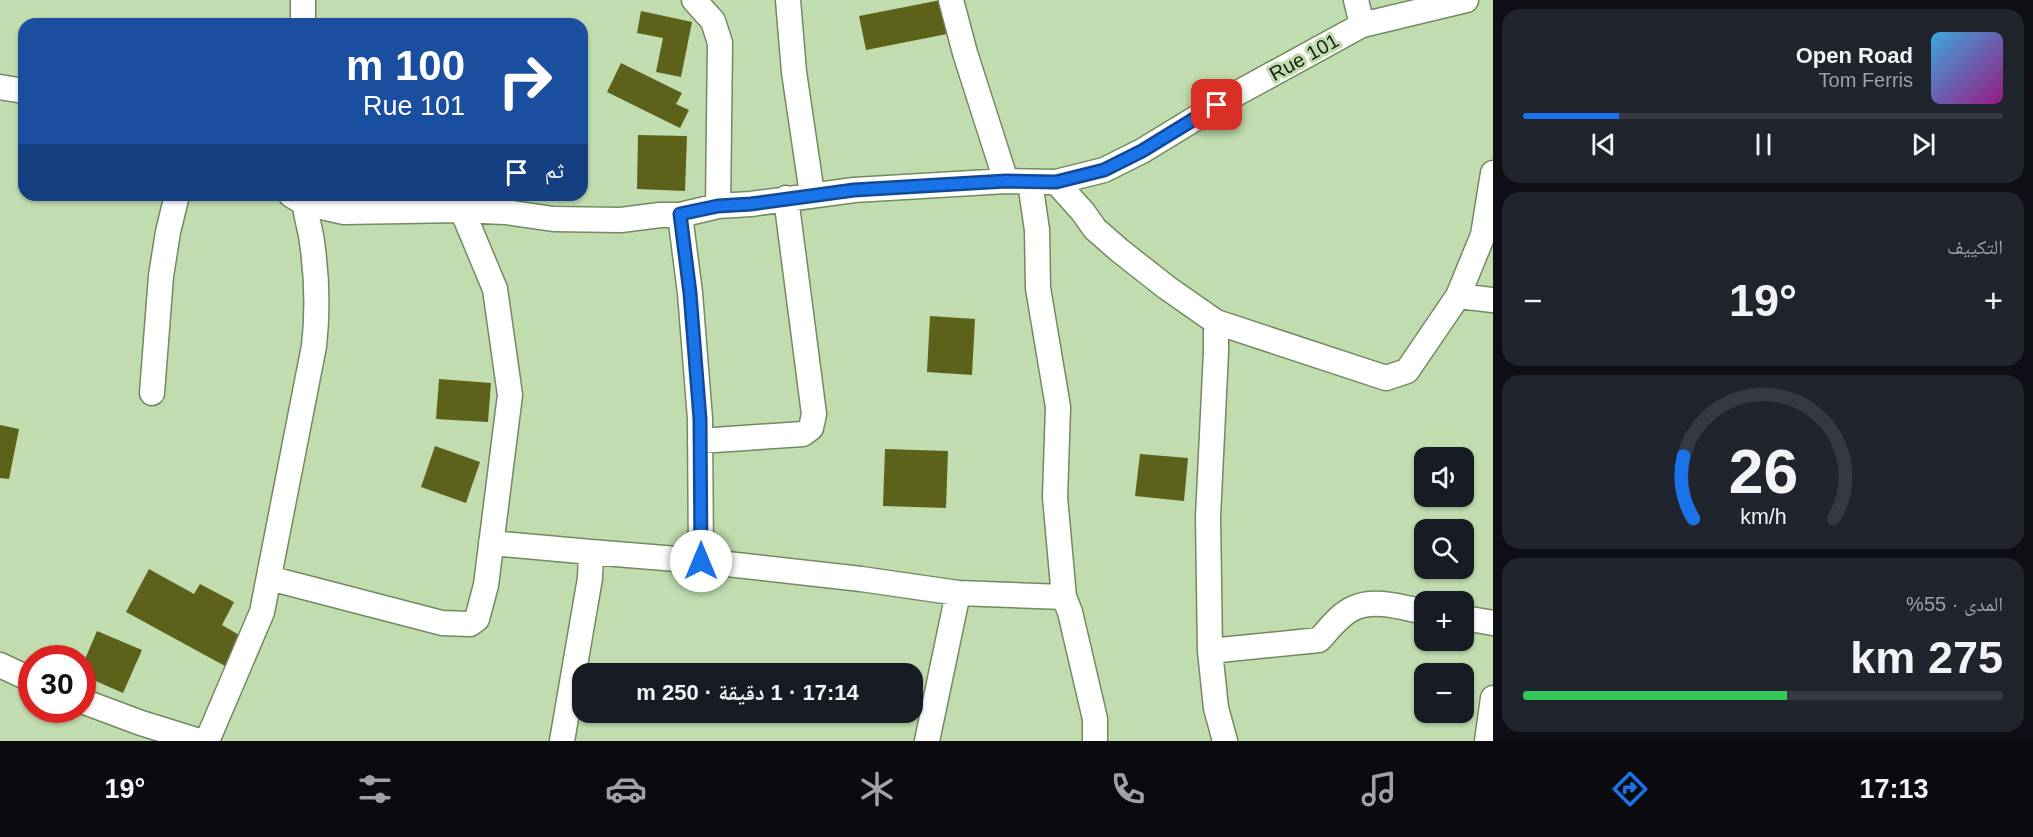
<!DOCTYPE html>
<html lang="ar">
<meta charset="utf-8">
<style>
:root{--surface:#171b24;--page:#20242c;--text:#f1f3f6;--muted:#9ea1a6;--line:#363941;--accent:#1a73e8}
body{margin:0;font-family:Helvetica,"Noto Naskh Arabic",sans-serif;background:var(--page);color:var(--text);direction:rtl;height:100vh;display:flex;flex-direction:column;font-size:22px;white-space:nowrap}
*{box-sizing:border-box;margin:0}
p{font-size:20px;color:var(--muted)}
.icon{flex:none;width:33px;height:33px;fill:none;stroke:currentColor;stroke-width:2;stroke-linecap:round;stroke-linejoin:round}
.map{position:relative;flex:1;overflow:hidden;direction:ltr}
.details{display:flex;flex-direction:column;gap:9px;padding:9px;background:#0d0f14;width:540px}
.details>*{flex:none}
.banner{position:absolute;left:18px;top:18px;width:570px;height:183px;border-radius:18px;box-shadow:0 2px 4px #0004;direction:rtl;background:#1a4fa0;color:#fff;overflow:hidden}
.tools{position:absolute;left:1414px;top:447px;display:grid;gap:12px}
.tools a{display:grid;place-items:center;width:60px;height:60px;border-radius:12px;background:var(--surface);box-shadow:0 2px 4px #0004;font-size:30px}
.speed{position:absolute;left:18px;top:645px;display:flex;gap:12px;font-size:30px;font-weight:700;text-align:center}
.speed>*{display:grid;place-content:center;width:78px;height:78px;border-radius:50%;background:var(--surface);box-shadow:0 2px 4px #0004;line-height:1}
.speed .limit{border:9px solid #d22;background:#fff;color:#111}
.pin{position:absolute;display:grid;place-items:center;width:51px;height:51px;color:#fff;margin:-26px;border-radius:12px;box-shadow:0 3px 9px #0006}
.me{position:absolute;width:66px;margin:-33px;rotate:0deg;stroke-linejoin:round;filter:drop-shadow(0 0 4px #0008)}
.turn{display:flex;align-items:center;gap:21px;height:126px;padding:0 24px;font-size:27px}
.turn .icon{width:78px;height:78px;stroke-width:2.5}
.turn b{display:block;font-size:42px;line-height:51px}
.then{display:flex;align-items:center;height:57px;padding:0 24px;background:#0003;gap:12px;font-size:22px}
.big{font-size:45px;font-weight:800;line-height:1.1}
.details .widget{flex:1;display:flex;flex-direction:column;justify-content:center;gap:9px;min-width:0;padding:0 21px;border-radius:18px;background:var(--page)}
.details .dial{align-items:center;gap:0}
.dial svg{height:156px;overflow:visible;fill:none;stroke:var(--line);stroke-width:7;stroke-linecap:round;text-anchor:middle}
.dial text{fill:var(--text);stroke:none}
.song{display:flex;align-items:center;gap:18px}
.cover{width:72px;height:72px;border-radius:9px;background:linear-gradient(135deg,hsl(200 70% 55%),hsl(310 70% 35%))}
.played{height:6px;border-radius:3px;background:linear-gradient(90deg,var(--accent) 20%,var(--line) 20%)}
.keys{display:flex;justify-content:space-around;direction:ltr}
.heat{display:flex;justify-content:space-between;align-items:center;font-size:33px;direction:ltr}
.charge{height:9px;border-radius:4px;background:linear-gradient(90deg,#34c759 55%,var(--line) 0)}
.trip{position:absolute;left:572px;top:663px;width:351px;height:60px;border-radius:18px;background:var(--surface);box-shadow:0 2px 4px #0004;font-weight:800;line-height:60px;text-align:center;direction:rtl}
.menu{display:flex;height:96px;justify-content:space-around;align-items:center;background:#090b0e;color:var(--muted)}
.menu .icon{width:42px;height:42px}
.menu .current{color:var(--accent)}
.menu b{font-size:27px;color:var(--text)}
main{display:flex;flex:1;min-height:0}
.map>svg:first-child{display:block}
.building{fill:#5d621b}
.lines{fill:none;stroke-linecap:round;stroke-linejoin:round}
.minor-casing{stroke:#728a60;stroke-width:27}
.minor{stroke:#fff;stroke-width:24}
.route-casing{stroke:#114b97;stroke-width:15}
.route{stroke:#1a73e8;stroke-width:10}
.labels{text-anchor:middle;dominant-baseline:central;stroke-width:6;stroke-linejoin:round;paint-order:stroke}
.street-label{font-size:20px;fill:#172010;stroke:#c1dcaf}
</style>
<main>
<section class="details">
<div class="widget">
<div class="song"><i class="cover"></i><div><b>Open Road</b><p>Tom Ferris</p></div></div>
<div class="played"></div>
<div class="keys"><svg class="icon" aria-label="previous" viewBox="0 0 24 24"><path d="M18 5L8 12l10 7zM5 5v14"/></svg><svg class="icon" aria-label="pause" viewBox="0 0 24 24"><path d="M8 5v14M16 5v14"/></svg><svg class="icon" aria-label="next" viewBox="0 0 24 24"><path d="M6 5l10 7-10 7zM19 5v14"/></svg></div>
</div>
<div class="widget"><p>التكييف</p>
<div class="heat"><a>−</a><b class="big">19°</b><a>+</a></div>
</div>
<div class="widget dial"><svg viewBox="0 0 100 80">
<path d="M14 69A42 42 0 1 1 86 69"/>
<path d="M14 69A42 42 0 0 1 9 37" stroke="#1a73e8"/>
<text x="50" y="56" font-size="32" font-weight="700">26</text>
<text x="50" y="72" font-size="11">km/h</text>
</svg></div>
<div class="widget"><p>المدى · 55%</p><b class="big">275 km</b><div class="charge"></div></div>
</section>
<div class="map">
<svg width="1493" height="741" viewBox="0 0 1493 741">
<rect width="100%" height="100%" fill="#c1dcaf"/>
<path class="building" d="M941,0L952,33L866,50L859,16Z
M641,11L692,22L681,77L656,72L663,38L637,33Z
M621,63L682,93L676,104L689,110L680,128L607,92Z
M638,135L687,136L685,191L637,189Z
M930,316L975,319L972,375L927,372Z
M439,379L491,383L488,422L436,419Z
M0,425L19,429L9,479L0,478Z
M435,446L480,462L466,503L421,487Z
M885,449L948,451L946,508L883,506Z
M1140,454L1188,458L1184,501L1135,496Z
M149,569L194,594L200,584L234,602L222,625L241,636L225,666L126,612Z
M97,631L142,650L123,693L82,675V666Z"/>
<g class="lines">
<defs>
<path id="minor" d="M303,0V24
M694,0L713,21L720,43L718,206
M788,0L794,72L812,194
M951,0L965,53L1006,181
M1356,0L1362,25
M0,87L24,91
M1030,182L1037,230L1038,288L1058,407L1055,497L1064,597L1070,612L1095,719V741
M1056,182L1083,212L1095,229L1119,250L1166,287L1216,322V352L1208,517L1210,651L1216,708L1225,741
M291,195L304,203L344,212L462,210L505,212L553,219L621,220L660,215H680L718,206L751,204L854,190L1006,181L1056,182L1104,170L1142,151L1234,95L1362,25L1466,0
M680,215L690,293L700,419L701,561
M1458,296L1493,300
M1216,322L1386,378L1407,371L1458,296L1483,235L1493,173
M152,393L161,276L168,232L177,195
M700,441L803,434L811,428L814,414L786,198
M491,543L591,552L590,578L562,741
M591,552L701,561L861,579L958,593L1064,597
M269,578L442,623L470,624L477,619L486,585L510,395L495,289L462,210
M1464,618L1493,623
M1210,651L1319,640C1329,629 1340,614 1354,608C1375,598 1404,608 1425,612
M0,665L32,680
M82,701L141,723L199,741
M207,741L262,612L314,346C318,311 317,277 312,242C310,226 304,211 304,195
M927,741L958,593
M1487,741L1493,698"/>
</defs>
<use href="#minor" class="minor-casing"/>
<use href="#minor" class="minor"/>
</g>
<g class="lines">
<defs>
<path id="route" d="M701,561L700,419L690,293L680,214L718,206L751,204L854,190L1006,181L1056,182L1104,170L1142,151L1217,105"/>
</defs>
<use href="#route" class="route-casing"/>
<use href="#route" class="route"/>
</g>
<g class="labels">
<g class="street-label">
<text transform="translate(1304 57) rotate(-29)">Rue 101</text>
</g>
</g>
</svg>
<div class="tools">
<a><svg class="icon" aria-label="sound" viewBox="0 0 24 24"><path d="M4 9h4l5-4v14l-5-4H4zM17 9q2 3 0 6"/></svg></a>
<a><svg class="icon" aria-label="search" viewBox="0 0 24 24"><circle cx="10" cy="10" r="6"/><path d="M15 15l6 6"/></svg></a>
<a>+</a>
<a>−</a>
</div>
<div class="speed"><div class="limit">30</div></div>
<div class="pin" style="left:1217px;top:105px;background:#d93025"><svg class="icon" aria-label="arrive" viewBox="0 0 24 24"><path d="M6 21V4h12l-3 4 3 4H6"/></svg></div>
<svg class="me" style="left:701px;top:561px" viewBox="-20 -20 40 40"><circle r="19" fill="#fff"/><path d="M0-13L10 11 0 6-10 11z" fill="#1a73e8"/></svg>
<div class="trip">17:14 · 1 دقيقة · 250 m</div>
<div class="banner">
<div class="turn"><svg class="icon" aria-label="right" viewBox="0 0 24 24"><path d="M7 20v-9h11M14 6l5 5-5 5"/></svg><div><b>100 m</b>Rue 101</div></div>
<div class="then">ثم<svg class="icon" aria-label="arrive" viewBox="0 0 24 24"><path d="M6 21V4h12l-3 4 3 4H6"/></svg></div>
</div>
</div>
</main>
<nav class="menu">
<b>17:13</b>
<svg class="icon current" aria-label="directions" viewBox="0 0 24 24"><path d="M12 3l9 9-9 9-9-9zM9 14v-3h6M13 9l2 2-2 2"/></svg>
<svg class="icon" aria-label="music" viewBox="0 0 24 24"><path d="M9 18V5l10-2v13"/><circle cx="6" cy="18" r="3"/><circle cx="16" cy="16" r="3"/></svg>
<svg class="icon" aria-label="phone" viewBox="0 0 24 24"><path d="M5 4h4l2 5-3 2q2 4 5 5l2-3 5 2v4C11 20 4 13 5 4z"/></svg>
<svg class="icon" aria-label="climate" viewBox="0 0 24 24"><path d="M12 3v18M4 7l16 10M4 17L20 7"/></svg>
<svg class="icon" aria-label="car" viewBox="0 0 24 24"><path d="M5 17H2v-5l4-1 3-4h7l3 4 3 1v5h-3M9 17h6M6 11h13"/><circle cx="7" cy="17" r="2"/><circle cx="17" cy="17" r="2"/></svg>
<svg class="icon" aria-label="filters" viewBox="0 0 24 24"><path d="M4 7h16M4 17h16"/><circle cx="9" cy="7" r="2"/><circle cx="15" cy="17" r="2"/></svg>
<b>19°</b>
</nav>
